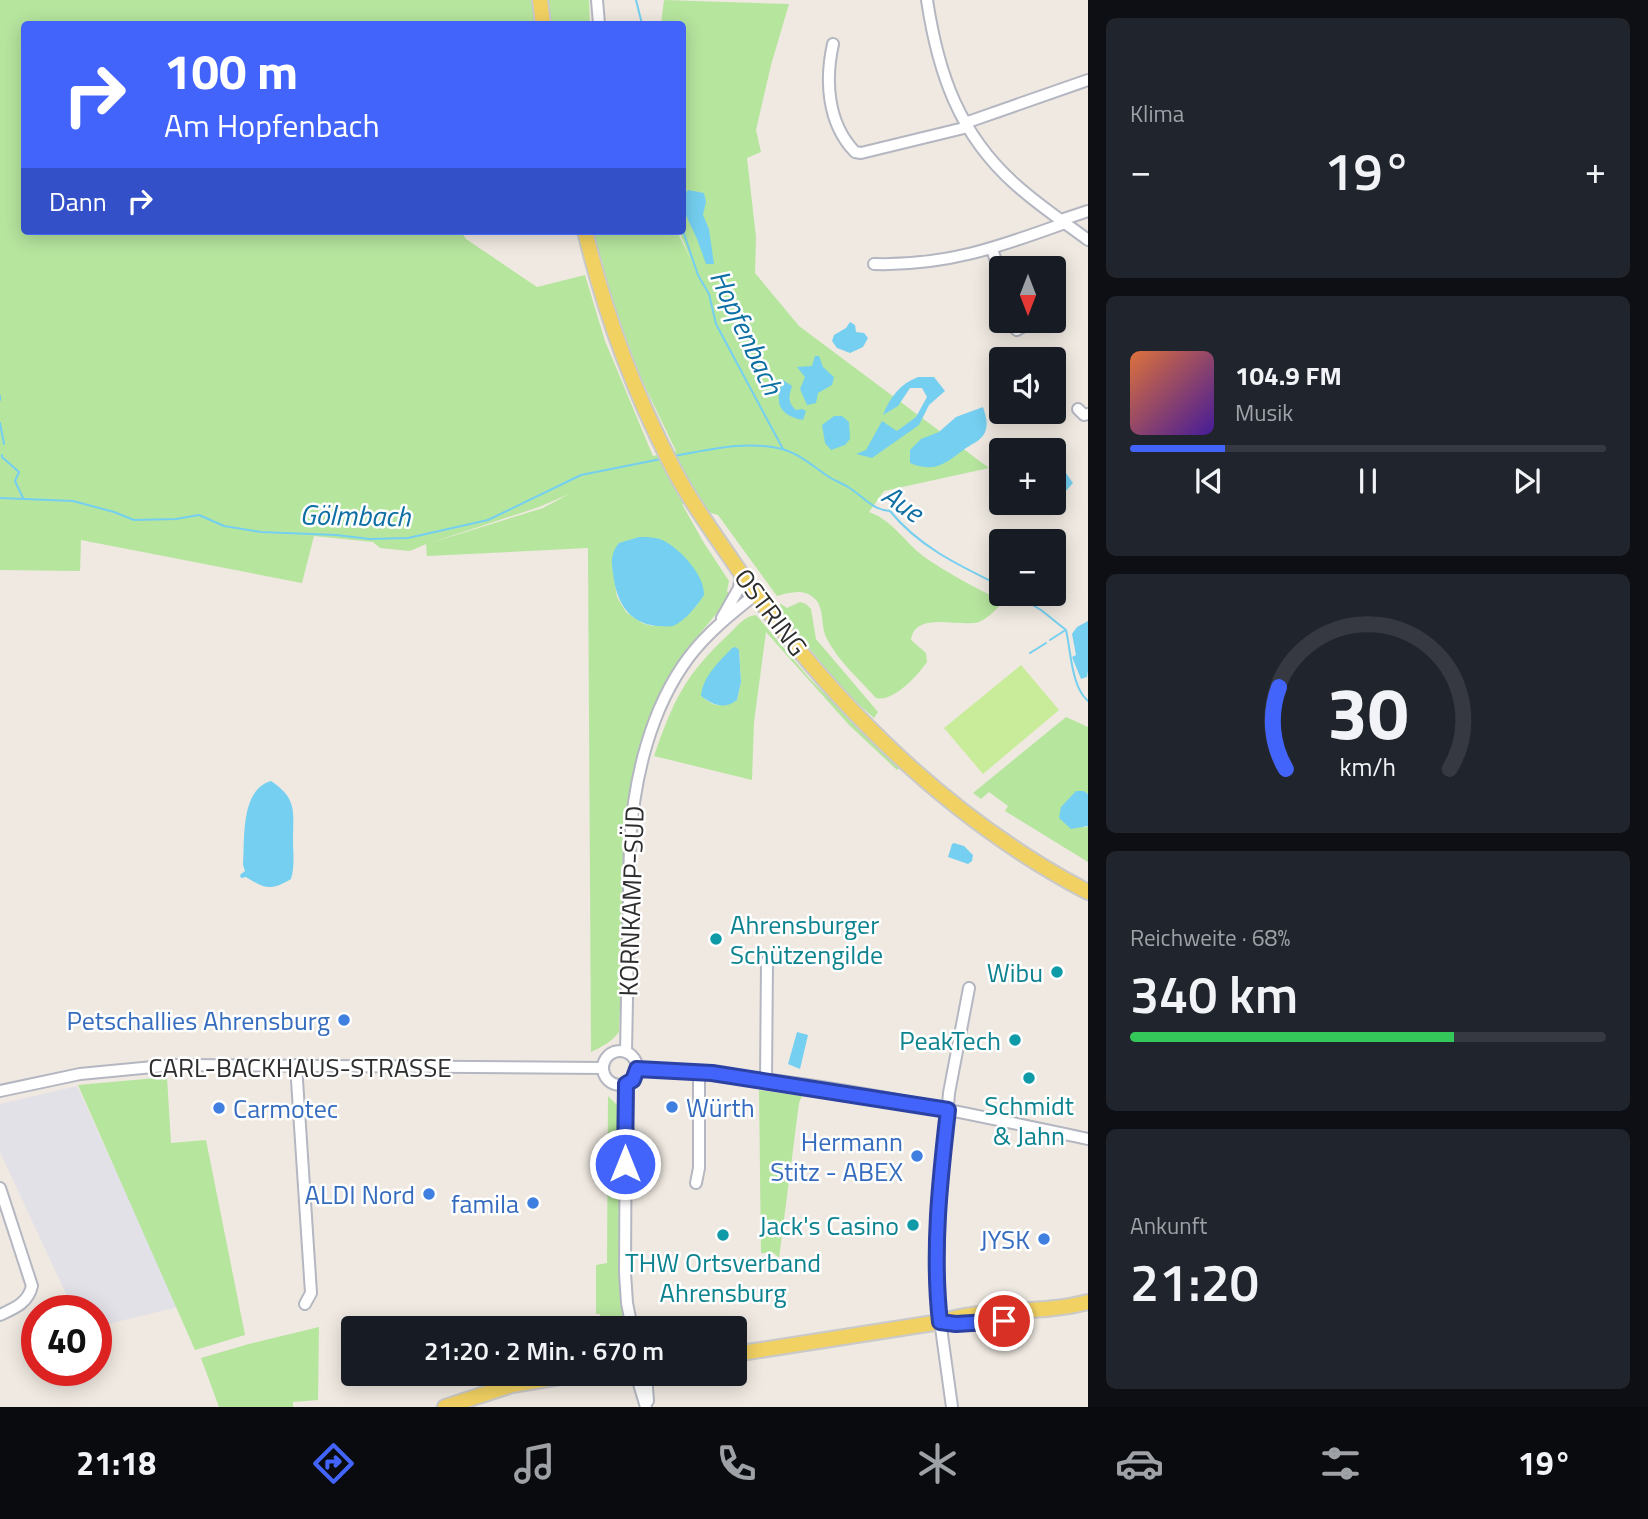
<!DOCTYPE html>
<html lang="de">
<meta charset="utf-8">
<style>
:root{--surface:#171b24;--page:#20242c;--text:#f1f3f6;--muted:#9ea1a6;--line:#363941;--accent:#4264fb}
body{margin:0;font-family:"Titillium Web",sans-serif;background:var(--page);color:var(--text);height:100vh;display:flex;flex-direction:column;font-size:26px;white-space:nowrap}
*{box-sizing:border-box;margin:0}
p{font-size:23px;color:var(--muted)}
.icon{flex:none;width:38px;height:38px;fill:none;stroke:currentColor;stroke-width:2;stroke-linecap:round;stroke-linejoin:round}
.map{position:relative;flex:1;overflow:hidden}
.panel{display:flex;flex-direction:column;gap:18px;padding:18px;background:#0d0f14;width:560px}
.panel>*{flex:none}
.banner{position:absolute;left:21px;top:21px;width:665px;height:214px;border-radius:7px;box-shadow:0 4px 18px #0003;background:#4264fb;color:#fff;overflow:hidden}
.needle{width:46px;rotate:180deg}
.fabs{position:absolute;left:989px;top:256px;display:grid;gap:14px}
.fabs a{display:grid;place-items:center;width:77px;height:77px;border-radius:7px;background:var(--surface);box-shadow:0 4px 18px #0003;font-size:35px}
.speed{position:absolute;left:21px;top:1295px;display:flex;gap:14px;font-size:35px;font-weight:700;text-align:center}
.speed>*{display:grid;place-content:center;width:91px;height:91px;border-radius:50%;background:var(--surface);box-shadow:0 4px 18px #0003;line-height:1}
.speed .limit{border:10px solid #d22;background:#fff;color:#111}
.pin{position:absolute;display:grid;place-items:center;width:60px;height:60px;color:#fff;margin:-30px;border:4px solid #fff;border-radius:50%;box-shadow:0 2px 7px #0007}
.me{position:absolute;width:77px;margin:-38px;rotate:0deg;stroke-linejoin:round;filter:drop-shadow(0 0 5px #0008)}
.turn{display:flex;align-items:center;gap:24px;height:147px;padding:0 28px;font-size:32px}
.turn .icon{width:91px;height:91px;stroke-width:2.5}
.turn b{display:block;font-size:49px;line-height:60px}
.then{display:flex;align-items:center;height:66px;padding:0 28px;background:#0003;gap:14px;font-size:26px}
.big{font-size:52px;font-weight:600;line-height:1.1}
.panel .widget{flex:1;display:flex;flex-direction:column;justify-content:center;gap:10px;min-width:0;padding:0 24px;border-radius:10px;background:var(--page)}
.panel .dial{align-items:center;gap:0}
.dial svg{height:182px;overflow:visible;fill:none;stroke:var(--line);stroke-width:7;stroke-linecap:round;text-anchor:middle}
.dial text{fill:var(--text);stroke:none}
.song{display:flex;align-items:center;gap:21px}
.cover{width:84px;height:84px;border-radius:10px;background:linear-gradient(135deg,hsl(20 70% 55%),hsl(260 70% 35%))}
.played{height:7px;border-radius:4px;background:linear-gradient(90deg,var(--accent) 20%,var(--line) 20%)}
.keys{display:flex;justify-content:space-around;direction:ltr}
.heat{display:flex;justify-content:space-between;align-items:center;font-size:38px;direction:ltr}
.charge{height:10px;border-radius:5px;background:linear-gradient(90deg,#34c759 68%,var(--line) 0)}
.trip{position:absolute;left:341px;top:1316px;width:406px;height:70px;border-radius:7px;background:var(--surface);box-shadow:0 4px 18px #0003;font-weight:600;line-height:70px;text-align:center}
.dock{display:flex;height:112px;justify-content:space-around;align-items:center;background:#090b0e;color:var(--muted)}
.dock .icon{width:49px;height:49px}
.dock .selected{color:var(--accent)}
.dock b{font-size:32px;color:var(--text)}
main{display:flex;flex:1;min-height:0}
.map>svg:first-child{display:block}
.industrial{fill:#e3e1e8}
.green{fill:#b6e59e;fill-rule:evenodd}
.pitch{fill:#c9ec9a}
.water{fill:#75cff0}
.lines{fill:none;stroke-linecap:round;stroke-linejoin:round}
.stream{stroke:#75cff0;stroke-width:2}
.minor-casing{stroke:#b4b7c1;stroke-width:14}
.major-casing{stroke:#c9c9c9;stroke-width:18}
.minor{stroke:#fff;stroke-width:10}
.major{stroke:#f2d163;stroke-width:14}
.route-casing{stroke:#2b41a3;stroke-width:18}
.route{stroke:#4264fb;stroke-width:12}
.culture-dot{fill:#0f9aa8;stroke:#fff;stroke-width:2.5}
.shop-dot{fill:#3f7fe0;stroke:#fff;stroke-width:2.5}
.labels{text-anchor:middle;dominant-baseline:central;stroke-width:5;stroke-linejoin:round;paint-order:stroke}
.street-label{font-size:26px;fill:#2e2e2e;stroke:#fff}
.culture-label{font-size:26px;fill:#0d838f;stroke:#fff;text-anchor:end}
.shop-label{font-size:26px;fill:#366cbe;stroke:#fff;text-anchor:end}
.water-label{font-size:28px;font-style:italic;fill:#0d6fa3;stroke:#fff}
</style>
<main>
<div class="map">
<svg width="1088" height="1407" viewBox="0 0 1088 1407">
<rect width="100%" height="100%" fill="#efe9e1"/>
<path class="industrial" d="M77,1086L178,1307L96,1327V1311H74L0,1152V1104Z"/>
<path class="green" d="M0,0H589L590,24H24V231H461L466,239L537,287L585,275L605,341L653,456L676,451L639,374L608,288L593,231H677L691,260L679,231H682V24H661L664,0L789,4L771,65L756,130L761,152L747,158L756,237L755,273L799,326L989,468L884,491L869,512C892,520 904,541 923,556C942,570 982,592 1004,601C997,608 989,618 979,622C960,628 915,610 911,640L926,653L927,662C917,676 894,702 876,698C860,680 838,661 827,639C820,626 825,607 814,598C803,588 789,593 777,596L718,515L682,504L704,543L729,581L727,591L731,596L683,654L663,690L628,817L619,1032C611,1042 602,1047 591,1052L588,548L427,556L426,544L410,551L380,548L373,542L314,536L302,583L81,540L80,571L0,570ZM569,494L543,508L427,544L539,507ZM639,537C667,537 681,555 698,575L697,605L680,622L652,626L642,623L626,612L617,597L612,565L630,540Z
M800,602L806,604L811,609L816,639L878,712L874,718L843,690L776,607L781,604L787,608Z
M756,615L810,679L899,768L897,770L849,725L766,632L754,722L752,780L654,756C674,699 685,675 730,633C738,625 745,616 756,615ZM739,650L741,682L737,700C720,707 716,708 701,696Z
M1066,717L1088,727V794L1084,791V828L1088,826V862L1005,811L1008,806L989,792L981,799L973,793Z
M167,1077L171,1143L206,1140L245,1335L195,1350L78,1085Z
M759,1090L802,1096L799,1103L779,1258L774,1253H761Z
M608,1096L619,1107L621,1117L620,1263L623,1328H600V1314H596V1265L607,1263Z
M319,1327L318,1400L293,1402V1407H219L201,1358L249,1344Z"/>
<path class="pitch" d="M1021,665L1059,710L983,774L944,728Z"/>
<path class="water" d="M688,190L704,193L706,202L703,215L709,229L714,264H706L697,239L683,209V197Z
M850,322L855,325L856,332L864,333L868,338L863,347L850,353L837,348L832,341L834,335L846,328Z
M815,356H819L823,367L834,377L832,385L818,393L816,403L807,405L800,389L805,377L797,367L812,366Z
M918,377H934L945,391L929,405L919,425L872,458L856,454L866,450L882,421L897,431L916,417L927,397L922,388H910L898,406L883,415C890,397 900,384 918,377Z
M783,380L792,386C789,396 787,402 796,410L802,409L806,411L803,420C778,415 774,402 783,380Z
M983,407C985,414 988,421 986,429C984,439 974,443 966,448C947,462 936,474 910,463V450L921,439L939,432L956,417Z
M834,416H842L849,422L850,439L845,445L831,450L825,443L822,425Z
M1054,456L1073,483L1065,492L1054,491Z
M639,537C648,537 658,537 666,542C682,551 705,576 704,595C697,606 685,621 673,626C668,627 662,626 657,626C627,623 616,600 613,573C611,561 611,553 619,543Z
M1088,621V671L1087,677L1081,679L1072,657L1076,655L1072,634L1077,627Z
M736,647L739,650L741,682L737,700C724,710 713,705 701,696C703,676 719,662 732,648Z
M271,781C298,799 293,812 293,840C293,854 295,865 291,879C271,891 265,889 246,877L241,878L240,875L245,871L243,865C245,839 240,790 271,781Z
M1076,791H1084L1088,794V826L1071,829L1059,818L1061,807Z
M954,843L964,846L973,855L972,861L968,864L948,857L952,844Z
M797,1032L808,1035L800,1069L788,1064Z"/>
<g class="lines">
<path class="stream" d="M636,0L642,24
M682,228L698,275L709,294L716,324L783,449
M0,396V400
M0,423L4,444
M2,455V457L19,472L15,481L23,498
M673,456C709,450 745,440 782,449C800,454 814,467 829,477C835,481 842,483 848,487C863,496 872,510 890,511C919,547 960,566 1001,586
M0,498L73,501L114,512L134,520L176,519L199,515L224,526L261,532L336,535L370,539L408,538L488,520L581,475L661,459
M1013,593L1041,610L1066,630C1071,651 1071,686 1088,701
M1050,640L1064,631
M1030,653L1046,643"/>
<defs>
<path id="minor" d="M597,0L599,24
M927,0C938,73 959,134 1015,184C1038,205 1064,222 1088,240
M833,44C825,80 827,123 855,152L861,153L968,127
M965,123L1088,80
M1061,220L1088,211
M992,249L1001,276
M874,264C946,266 999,247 1065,223
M1012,320V326L1017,330L1022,327L1023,320
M1078,409L1084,415L1088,414
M722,618L739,588L741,575
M603 1068a17 17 0 1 1 34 0a17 17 0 1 1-34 0Z
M626,1052L630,842C634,779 650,709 689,657C708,632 732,613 756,594
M296,1065L311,1293L305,1304
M637,1069C787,1073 942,1108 1088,1139
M766,1081L767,961
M626,1084L625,1273L627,1303L632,1328
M0,1091L80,1074L174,1065L603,1068
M696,1183L699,1168V1072
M0,1188L32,1286C28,1303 15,1308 0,1315
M636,1374L646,1407
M646,1374L648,1401
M952,1407L938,1306L939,1219L949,1093L969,988"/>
<path id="major" d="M540,0L543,24
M585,231C604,310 632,387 669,460C684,491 705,521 725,550C817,688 939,814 1088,892
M735,1354L940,1322C986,1307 1039,1315 1088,1302
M445,1407L512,1385L578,1374"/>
</defs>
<use href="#minor" class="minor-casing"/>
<use href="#major" class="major-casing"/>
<use href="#minor" class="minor"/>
<use href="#major" class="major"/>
</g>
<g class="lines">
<defs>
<path id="route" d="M625,1164L626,1084L633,1080L637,1069L712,1073L948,1110C940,1179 932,1252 940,1322L956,1324L1004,1321"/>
</defs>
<use href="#route" class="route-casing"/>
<use href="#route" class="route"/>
</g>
<g class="culture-dot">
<circle cx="716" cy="939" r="7"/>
<circle cx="1057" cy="972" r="7"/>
<circle cx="1015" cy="1040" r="7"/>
<circle cx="1029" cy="1078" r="7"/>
<circle cx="913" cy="1225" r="7"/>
<circle cx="723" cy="1235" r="7"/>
</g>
<g class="shop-dot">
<circle cx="344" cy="1020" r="7"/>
<circle cx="672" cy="1107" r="7"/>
<circle cx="219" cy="1108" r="7"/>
<circle cx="917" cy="1156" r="7"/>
<circle cx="429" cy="1194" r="7"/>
<circle cx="533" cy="1203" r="7"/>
<circle cx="1044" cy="1239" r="7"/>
</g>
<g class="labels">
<g class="street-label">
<text transform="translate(771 612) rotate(53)">OSTRING</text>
<text transform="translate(631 901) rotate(-88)">KORNKAMP-SÜD</text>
<text x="300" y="1067">CARL-BACKHAUS-STRASSE</text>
</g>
<g class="culture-label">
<text x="730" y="924" text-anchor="start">Ahrensburger<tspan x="730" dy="30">Schützengilde</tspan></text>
<text x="1043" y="972">Wibu</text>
<text x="1001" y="1040">PeakTech</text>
<text x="1029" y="1105" text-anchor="middle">Schmidt<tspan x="1029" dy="30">&amp; Jahn</tspan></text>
<text x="899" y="1225">Jack's Casino</text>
<text x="723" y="1262" text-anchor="middle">THW Ortsverband<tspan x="723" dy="30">Ahrensburg</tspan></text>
</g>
<g class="shop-label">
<text x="330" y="1020">Petschallies Ahrensburg</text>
<text x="686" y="1107" text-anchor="start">Würth</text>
<text x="233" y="1108" text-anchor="start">Carmotec</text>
<text x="903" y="1141">Hermann<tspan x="903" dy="30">Stitz - ABEX</tspan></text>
<text x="415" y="1194">ALDI Nord</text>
<text x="519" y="1203">famila</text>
<text x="1030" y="1239">JYSK</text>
</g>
<g class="water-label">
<text transform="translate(747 332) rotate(65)">Hopfenbach</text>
<text transform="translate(903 503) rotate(35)">Aue</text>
<text transform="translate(355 515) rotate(1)">Gölmbach</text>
</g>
</g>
</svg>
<div class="fabs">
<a><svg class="needle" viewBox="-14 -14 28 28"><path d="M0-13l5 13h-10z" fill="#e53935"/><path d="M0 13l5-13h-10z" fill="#9ea1a6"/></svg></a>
<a><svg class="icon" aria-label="sound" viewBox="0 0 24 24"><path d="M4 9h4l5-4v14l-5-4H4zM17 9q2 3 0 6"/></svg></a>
<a>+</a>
<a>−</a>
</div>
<div class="speed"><div class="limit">40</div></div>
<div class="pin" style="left:1004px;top:1321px;background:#d93025"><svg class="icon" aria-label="arrive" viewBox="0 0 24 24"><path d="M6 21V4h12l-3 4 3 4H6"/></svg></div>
<svg class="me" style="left:625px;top:1164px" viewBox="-20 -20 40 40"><circle r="17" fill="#4264fb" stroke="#fff" stroke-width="3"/><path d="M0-11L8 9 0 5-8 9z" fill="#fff"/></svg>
<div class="trip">21:20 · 2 Min. · 670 m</div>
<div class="banner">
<div class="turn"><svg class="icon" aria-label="right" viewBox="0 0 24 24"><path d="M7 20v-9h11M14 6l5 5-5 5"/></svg><div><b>100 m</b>Am Hopfenbach</div></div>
<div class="then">Dann<svg class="icon" aria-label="right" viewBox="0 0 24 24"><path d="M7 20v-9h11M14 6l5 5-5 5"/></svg></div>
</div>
</div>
<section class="panel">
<div class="widget"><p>Klima</p>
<div class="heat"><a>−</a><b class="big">19°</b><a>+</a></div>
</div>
<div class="widget">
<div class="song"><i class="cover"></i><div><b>104.9 FM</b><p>Musik</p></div></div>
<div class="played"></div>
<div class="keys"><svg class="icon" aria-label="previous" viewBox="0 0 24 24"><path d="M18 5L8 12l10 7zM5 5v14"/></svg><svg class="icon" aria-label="pause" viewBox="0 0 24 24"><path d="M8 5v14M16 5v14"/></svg><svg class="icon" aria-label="next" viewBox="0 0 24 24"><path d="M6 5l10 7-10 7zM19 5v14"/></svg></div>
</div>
<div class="widget dial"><svg viewBox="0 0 100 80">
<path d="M14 69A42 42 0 1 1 86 69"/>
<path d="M14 69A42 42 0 0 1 11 33" stroke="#4264fb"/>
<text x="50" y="56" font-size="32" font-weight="700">30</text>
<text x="50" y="72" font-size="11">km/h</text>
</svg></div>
<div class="widget"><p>Reichweite · 68%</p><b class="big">340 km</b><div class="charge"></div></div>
<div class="widget"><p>Ankunft</p><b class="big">21:20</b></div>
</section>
</main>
<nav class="dock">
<b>21:18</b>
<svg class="icon selected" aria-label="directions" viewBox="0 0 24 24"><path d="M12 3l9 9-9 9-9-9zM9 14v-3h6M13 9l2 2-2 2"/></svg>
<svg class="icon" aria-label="music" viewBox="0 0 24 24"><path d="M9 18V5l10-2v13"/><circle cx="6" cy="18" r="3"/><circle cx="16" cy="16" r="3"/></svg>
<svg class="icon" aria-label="phone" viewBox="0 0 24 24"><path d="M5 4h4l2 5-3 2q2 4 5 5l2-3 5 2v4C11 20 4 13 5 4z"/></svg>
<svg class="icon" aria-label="climate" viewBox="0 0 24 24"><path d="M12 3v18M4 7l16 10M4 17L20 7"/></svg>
<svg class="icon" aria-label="car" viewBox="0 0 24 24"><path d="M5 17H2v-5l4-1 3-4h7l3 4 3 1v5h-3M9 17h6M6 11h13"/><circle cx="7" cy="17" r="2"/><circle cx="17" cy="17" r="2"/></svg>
<svg class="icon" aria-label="filters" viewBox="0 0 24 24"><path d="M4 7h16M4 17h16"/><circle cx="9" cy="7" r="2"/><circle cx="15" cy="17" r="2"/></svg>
<b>19°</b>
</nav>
